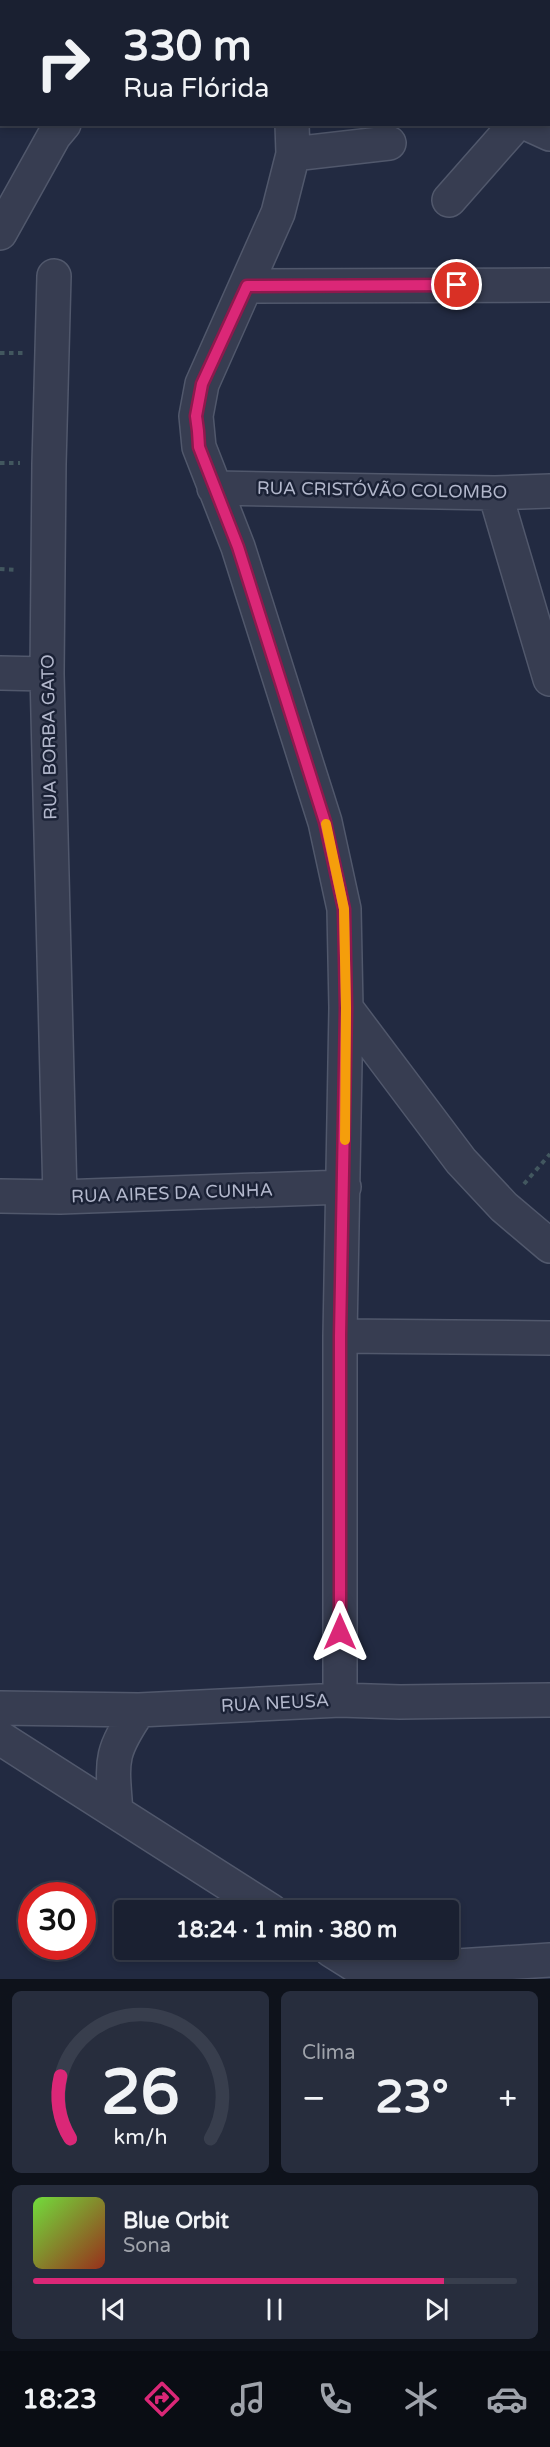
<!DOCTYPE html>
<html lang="pt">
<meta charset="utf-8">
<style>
:root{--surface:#1a2031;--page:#272d3d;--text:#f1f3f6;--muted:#9fa3ab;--line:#383e4d;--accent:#db2777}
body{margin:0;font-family:"Varela Round",sans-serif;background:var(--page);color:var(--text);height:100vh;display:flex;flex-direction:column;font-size:22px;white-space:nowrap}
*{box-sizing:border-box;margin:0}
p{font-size:20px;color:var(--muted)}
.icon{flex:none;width:33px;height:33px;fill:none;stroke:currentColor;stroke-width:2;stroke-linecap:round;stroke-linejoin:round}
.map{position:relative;height:1979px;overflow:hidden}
.side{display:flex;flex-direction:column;gap:12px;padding:12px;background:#0e121b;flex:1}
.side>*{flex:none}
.guide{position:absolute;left:0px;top:0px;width:550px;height:126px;box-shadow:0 3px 9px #0003,0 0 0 2px var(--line);background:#1a2031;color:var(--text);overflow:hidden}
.speed{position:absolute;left:18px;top:1882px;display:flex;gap:12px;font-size:30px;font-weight:700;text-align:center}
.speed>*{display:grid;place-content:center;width:78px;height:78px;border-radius:50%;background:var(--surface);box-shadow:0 3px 9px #0003,0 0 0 2px var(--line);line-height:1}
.speed .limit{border:9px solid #d22;background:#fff;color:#111}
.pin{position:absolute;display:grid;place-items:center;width:51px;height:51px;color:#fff;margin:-26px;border:3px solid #fff;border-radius:50%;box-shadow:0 2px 6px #0007}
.me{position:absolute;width:66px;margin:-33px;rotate:0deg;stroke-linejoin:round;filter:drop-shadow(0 0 4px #0008)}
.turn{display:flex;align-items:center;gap:21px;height:126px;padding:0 24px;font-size:27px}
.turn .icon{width:78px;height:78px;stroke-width:2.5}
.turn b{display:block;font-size:42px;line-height:51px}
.big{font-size:45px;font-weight:700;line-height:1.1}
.side .tile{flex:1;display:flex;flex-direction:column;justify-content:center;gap:9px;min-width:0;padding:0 21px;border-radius:9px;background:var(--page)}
.side .dial{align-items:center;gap:0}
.dial svg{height:156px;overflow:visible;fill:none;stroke:var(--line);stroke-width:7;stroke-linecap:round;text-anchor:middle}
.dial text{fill:var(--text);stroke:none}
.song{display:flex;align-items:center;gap:18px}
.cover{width:72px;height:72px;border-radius:9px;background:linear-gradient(135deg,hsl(100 70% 55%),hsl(10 70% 35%))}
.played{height:6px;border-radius:3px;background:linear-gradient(90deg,var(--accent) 85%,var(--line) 85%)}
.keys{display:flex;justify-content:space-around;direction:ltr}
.heat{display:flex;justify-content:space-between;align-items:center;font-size:33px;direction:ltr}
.side .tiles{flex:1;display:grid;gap:12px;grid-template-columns:1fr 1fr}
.tile:last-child{grid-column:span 2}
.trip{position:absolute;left:114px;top:1900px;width:345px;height:60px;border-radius:6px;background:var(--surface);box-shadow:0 3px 9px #0003,0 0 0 2px var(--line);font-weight:700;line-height:60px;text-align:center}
.menu{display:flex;height:96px;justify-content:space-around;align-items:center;background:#0a0d14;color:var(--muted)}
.menu .icon{width:42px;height:42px}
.menu .current{color:var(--accent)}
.menu b{font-size:27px;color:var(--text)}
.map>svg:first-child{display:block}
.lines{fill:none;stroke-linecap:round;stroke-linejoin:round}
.minor-casing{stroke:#51586c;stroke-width:36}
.path{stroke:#42575f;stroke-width:4;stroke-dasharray:4.5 4.5;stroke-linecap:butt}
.minor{stroke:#373d51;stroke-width:33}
.route-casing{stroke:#8e194d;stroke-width:15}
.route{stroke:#db2777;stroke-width:10}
.slow{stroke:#f59e0b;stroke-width:10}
.labels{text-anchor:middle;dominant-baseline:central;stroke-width:5;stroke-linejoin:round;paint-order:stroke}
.street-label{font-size:18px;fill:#b3b8cc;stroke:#1b2236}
</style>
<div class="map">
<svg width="550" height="1979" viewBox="0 0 550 1979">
<rect width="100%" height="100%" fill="#222a41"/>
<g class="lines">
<defs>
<path id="minor" d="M271,0L272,2
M428,0V2
M378,2L381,0
M549,81L550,80
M292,124L293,154L278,213L202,384L196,416L199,447L238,547L325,822L344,909L346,1008L340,1336V1700
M528,124L550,134
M293,154L389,143
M449,200L516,124
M0,233L54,136L64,124
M54,276L49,464L47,674L60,1197
M247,286L550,285
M214,488L495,493L550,491
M495,493L550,679
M0,673L47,674
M346,1008L461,1161L504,1207L550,1246
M0,1196L60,1197L344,1187
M340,1336L550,1338
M0,1708L139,1710L340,1700L400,1702L550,1700
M0,1738L271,1911
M116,1812C112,1760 109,1754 139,1710
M331,1950L377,1979
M365,1972L550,1960"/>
</defs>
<use href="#minor" class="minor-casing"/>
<path class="path" d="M0,53H2
M0,67L2,70
M0,353H23
M0,463H20
M0,569L18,570
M524,1184L550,1154"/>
<use href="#minor" class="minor"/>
</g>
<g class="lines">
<defs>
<path id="route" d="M340,1632V1336L346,1008L344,909L325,822L238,547L199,447L198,431L196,416L202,384L247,286L457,285"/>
</defs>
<use href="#route" class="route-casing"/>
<use href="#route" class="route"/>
<path class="slow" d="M326,824L344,909L346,1008L345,1140"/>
</g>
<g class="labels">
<g class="street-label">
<text transform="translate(382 490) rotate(1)">RUA CRISTÓVÃO COLOMBO</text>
<text transform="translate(49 737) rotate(-91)">RUA BORBA GATO</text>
<text transform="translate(172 1193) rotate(-2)">RUA AIRES DA CUNHA</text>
<text transform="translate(275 1703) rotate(-3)">RUA NEUSA</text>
</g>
</g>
</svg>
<div class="speed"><div class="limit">30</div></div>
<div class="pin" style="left:457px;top:285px;background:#d93025"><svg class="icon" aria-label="arrive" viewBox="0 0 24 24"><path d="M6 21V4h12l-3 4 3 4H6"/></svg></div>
<svg class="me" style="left:340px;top:1632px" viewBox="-20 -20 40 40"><path d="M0-17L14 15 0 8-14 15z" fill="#db2777" stroke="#fff" stroke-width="4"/></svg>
<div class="trip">18:24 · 1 min · 380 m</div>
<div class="guide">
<div class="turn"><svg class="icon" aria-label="right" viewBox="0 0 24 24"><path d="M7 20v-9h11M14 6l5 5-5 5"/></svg><div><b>330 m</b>Rua Flórida</div></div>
</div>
</div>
<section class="side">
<div class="tiles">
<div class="tile dial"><svg viewBox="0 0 100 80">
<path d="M14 69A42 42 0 1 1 86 69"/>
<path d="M14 69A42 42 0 0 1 9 37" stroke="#db2777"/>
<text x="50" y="56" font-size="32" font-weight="700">26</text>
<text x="50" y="72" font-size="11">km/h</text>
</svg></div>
<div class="tile"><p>Clima</p>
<div class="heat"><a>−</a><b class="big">23°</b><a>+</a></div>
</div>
<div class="tile">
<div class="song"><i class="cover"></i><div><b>Blue Orbit</b><p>Sona</p></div></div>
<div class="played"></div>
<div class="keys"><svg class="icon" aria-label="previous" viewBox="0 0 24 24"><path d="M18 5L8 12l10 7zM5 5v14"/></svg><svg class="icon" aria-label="pause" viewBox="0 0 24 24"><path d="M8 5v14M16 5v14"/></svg><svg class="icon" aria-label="next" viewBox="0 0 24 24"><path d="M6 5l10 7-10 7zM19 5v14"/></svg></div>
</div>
</div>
</section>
<nav class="menu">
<b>18:23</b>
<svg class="icon current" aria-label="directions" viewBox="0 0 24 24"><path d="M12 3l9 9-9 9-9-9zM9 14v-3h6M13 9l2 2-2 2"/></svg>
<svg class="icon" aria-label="music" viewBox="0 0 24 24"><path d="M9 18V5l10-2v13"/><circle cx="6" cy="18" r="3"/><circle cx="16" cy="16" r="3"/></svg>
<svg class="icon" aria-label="phone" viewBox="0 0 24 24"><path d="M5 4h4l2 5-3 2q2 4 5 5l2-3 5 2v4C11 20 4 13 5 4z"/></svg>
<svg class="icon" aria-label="climate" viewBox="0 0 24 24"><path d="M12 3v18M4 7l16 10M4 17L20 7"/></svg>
<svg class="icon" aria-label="car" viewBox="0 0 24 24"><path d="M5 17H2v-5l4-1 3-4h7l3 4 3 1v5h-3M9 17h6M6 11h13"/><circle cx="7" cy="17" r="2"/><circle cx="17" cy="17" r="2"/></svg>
</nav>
